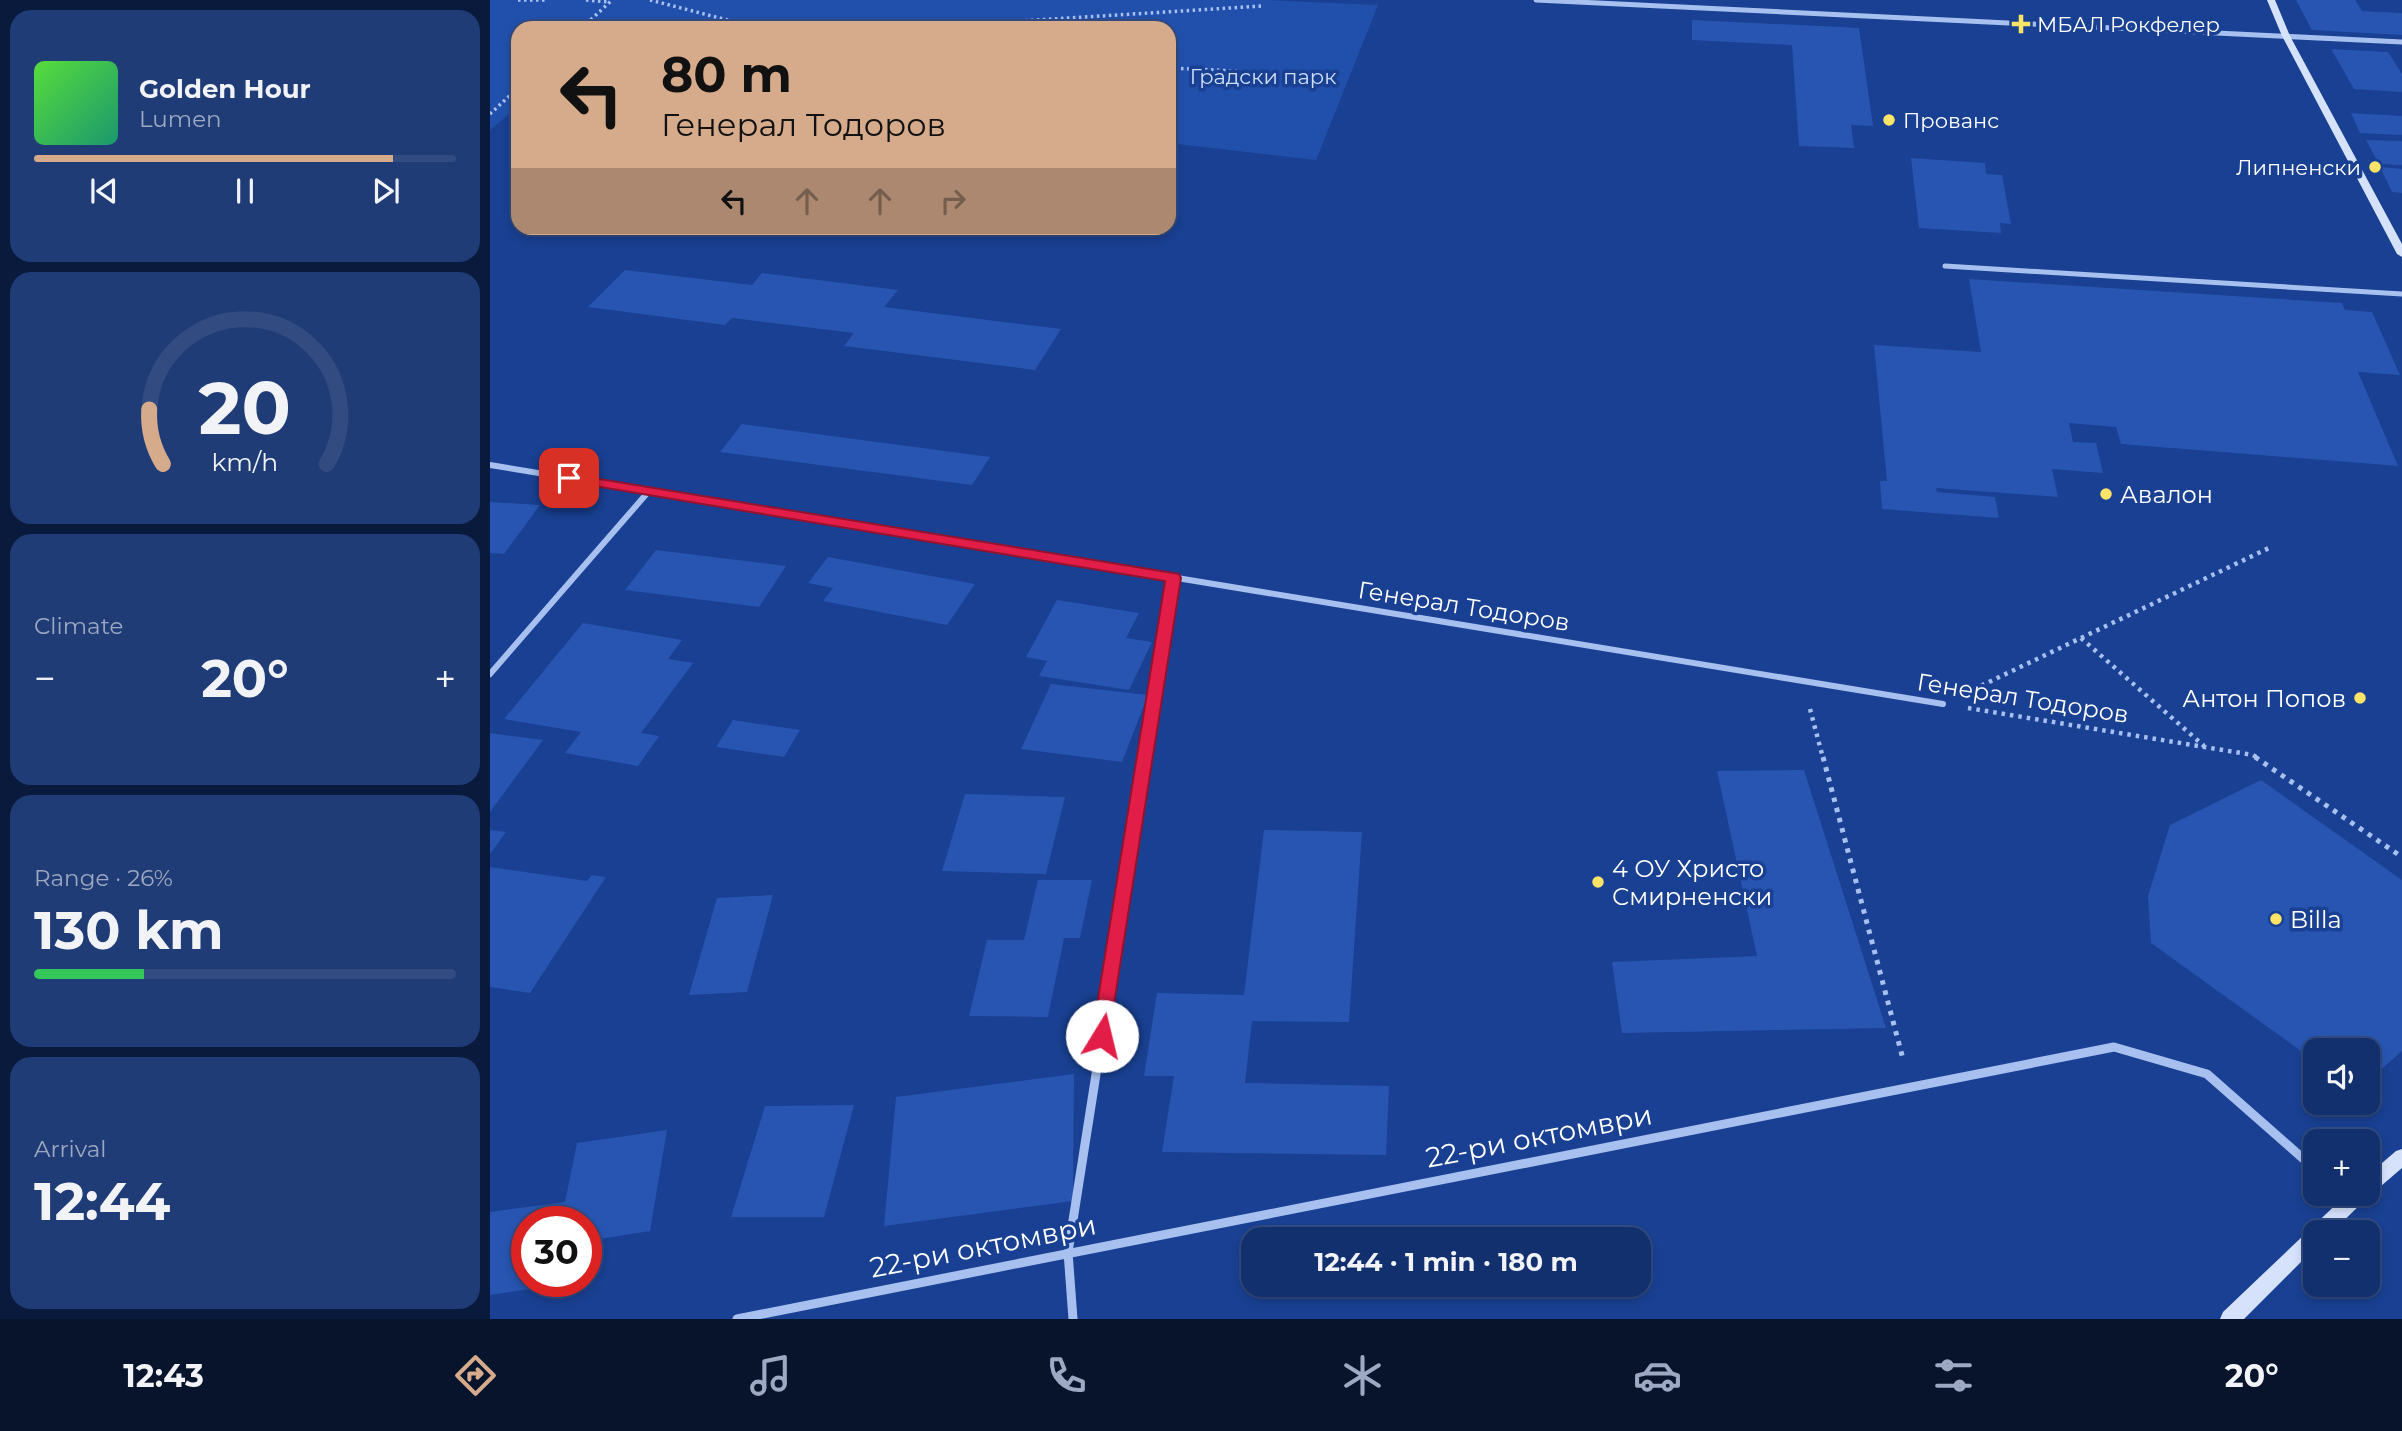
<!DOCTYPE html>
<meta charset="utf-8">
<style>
:root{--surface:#13306e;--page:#203c76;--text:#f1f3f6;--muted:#9da9c2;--line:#324b81;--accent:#d6ab8b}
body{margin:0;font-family:Montserrat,sans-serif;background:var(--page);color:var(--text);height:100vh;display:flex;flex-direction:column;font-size:26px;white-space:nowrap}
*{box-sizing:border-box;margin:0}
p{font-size:23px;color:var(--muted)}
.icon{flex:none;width:38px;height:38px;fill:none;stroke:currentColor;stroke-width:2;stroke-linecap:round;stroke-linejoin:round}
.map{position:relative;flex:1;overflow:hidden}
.panel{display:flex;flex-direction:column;gap:10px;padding:10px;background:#0a1a3c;width:490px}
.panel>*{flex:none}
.guide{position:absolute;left:21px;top:21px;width:665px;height:214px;border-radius:21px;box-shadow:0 4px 10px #0003,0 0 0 2px var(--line);background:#d6ab8b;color:#111;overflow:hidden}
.tools{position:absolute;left:1813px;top:1038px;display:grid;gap:14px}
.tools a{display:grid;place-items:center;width:77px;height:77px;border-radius:14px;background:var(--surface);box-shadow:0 4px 10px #0003,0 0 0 2px var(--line);font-size:35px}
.speed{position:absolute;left:21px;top:1206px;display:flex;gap:14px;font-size:35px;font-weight:700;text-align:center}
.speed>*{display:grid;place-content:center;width:91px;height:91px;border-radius:50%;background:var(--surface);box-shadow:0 4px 10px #0003,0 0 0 2px var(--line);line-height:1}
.speed .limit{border:10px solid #d22;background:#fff;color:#111}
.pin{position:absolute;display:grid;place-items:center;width:60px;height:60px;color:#fff;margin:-30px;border-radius:14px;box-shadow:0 4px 10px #0006}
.me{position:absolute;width:77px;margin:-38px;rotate:9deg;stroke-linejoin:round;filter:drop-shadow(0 0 5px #0008)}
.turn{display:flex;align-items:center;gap:24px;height:147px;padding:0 35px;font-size:32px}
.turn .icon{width:91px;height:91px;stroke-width:2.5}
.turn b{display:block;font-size:49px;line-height:60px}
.lanes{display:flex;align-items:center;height:66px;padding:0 35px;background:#0003;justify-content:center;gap:35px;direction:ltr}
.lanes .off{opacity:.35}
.big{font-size:52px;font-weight:700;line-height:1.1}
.panel .tile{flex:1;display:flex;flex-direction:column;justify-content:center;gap:10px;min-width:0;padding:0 24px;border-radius:21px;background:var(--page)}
.panel .dial{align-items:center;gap:0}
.dial svg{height:182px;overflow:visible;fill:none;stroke:var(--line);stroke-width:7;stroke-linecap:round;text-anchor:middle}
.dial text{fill:var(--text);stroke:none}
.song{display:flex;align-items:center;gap:21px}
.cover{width:84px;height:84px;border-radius:10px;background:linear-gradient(135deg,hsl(110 70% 55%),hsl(160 70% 35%))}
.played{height:7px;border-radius:4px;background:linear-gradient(90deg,var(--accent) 85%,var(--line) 85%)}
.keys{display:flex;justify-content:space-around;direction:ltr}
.heat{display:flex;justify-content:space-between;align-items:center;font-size:38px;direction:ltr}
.charge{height:10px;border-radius:5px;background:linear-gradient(90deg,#34c759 26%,var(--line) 0)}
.trip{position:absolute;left:751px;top:1227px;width:410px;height:70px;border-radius:21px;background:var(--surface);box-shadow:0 4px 10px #0003,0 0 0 2px var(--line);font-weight:700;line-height:70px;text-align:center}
.tabs{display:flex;height:112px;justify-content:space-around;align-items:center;background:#08132c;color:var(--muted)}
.tabs .icon{width:49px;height:49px}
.tabs .on{color:var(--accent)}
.tabs b{font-size:32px;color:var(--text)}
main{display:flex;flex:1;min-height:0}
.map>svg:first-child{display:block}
.green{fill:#2150ac}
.building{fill:#2755b1}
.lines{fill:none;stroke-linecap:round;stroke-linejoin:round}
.path-far2{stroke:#a8c0f0;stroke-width:3.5;stroke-dasharray:2.5 3.5;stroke-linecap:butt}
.path-far1{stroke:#a8c0f0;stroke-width:4.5;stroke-dasharray:3.5 5;stroke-linecap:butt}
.path{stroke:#a8c0f0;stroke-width:5;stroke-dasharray:4.5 6;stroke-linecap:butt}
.street-far2{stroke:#a8c0f0;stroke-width:5}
.street-far1{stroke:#a8c0f0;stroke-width:6}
.street{stroke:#a8c0f0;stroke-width:9}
.secondary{fill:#d6e2fb;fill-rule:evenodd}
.route{fill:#e11d48;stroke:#92132f;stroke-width:2}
.poi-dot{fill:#ffe467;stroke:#194092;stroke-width:2.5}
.labels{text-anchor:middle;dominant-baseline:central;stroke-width:7;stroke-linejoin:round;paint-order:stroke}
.far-poi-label{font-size:21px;fill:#fff;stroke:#194092;text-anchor:start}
.far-park-label{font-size:21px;fill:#cfdefb;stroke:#194092}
.poi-label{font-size:24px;fill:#fff;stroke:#194092;text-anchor:start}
.street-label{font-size:24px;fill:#fff;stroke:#194092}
.near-street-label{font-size:28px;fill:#fff;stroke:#194092}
</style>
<main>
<section class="panel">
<div class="tile">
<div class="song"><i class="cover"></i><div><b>Golden Hour</b><p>Lumen</p></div></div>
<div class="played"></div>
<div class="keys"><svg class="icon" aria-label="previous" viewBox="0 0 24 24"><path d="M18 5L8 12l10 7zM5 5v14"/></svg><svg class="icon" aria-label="pause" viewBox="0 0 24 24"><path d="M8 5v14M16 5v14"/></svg><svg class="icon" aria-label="next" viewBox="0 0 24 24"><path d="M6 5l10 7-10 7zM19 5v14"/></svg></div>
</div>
<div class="tile dial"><svg viewBox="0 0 100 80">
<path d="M14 69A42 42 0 1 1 86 69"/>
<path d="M14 69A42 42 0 0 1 8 45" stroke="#d6ab8b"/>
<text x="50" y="56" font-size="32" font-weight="700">20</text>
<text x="50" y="72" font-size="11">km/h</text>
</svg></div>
<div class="tile"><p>Climate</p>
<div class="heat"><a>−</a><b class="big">20°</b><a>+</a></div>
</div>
<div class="tile"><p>Range · 26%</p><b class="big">130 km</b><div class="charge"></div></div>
<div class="tile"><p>Arrival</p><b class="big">12:44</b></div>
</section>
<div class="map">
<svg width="1912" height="1319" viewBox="0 0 1912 1319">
<rect width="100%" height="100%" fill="#194092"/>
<path class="green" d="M0,0H777L888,5L826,160L679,143V28H28V107L0,130Z"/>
<path class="building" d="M1806,0H1865L1872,11L1912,13V35L1822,30Z
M1202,20L1369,28L1383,126L1361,125L1364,148L1309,146L1302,45L1202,40Z
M1841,49L1898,52L1912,74V92L1864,89Z
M1861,113L1912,116V135L1870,133Z
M1876,140L1912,141V165L1889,164Z
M1421,158L1495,163L1496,174L1512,175L1521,224L1510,223L1511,233L1429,228Z
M1890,167L1912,169V193L1902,192Z
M135,270L262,285L272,273L408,290L394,307L571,329L545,370L354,346L364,333L242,318L235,325L98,307Z
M1479,279L1852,303L1855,310L1882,312L1910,375L1868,372L1908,466L1631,444L1626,427L1579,423L1583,442L1606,443L1613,473L1562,469L1568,497L1446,488L1447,492L1505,497L1509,518L1392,509L1390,481H1397L1384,345L1491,352Z
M252,424L500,457L482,485L230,452Z
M0,502L50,505L14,554L0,553Z
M166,550L296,566L269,607L135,590Z
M338,557L485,584L457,625L333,601L343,588L318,583Z
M567,600L649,613L636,638L662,642L639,690L549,676L557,661L536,657Z
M93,623L192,640L178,659L203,663L151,733L169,736L148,766L75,753L91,732L14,719Z
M561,684L658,695L632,762L531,749Z
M243,720L310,730L294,757L226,747Z
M0,733L53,740L0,812Z
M1314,770L1396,1028L1132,1033L1122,962L1267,956L1227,771Z
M1771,780L1912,880V1051L1878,1081V1050H1825V1061L1661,943L1658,896L1680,825Z
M475,794L575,797L556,874L452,871Z
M0,830L16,832L0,854Z
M774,830L872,832L859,1022L762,1021L755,1083L899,1086L896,1155L672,1152L684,1076H654L667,993L754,995Z
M0,867L97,881L102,875L116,877L40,993L0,987Z
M548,880H602L590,938H574L558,1017L479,1016L497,940H534Z
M283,895L257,992L199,995L227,898Z
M584,1074L583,1201L394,1226L406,1097Z
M364,1105L334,1217H241L275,1106Z
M177,1130L160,1231L96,1241V1222H37V1281H66V1285L0,1295V1212L75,1202L87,1143Z"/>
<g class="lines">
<path class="path-far2" d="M28,0H55
M96,0L119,2
M160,0L249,23L289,24H482L772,6
M92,28L122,0
M679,68L747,71
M0,114L28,88"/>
<path class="path-far1" d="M1591,638L1714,746
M1476,693L1779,548
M1478,708L1763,755L1768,758
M1320,709L1333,758"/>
<path class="path" d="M1333,757L1413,1059
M1765,757L1912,857"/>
<path class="street-far2" d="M1046,0L1912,42
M1455,266L1912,294"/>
<path class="street-far1" d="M0,465L1453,704
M0,674L159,491
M656,758L684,577"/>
<path class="street" d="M247,1319L1624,1047L1717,1074L1825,1169
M583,1319L578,1252L656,757"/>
<path class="secondary" d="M1777,0H1785L1800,36L1912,244V257L1907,254L1792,36Z
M1912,1149V1168L1884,1192L1878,1194L1875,1200L1842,1232H1825V1248L1754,1319H1730L1733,1312L1857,1194H1878V1175L1906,1151Z"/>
</g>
<path class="route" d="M79,474L689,574L691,578L618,1042L612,1044L605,1042L602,1036L675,581L74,481V475Z"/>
<g class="poi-dot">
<path d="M1527.5 13.5h7v7h7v7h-7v7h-7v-7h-7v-7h7z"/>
<circle cx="1399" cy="120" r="7"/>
<circle cx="1885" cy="167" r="7"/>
<circle cx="1616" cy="494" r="7"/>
<circle cx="1870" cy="698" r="7"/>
<circle cx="1108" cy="882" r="7"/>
<circle cx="1786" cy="919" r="7"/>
</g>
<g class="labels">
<g class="far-poi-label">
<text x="1547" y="24">МБАЛ Рокфелер</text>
<text x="1413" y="120">Прованс</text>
<text x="1871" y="167" text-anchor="end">Липненски</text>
</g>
<g class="far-park-label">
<text x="773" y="76">Градски парк</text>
</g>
<g class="poi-label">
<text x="1630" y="494">Авалон</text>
<text x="1856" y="698" text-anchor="end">Антон Попов</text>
<text x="1122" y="868">4 ОУ Христо<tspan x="1122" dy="28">Смирненски</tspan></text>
<text x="1800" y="919">Billa</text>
</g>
<g class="street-label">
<text transform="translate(974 606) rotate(9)">Генерал Тодоров</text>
<text transform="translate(1533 698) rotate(9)">Генерал Тодоров</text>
</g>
<g class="near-street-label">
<text transform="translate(1049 1136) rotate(-11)">22-ри октомври</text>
<text transform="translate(493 1246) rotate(-11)">22-ри октомври</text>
</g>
</g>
</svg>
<div class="tools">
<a><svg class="icon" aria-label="sound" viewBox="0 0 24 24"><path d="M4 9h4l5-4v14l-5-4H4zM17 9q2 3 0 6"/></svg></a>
<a>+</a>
<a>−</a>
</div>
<div class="speed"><div class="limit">30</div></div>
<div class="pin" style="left:79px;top:478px;background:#d93025"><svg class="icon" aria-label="arrive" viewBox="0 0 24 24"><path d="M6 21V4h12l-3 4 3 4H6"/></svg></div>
<svg class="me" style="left:612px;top:1036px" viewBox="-20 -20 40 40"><circle r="19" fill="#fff"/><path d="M0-13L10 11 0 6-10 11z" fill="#e11d48"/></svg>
<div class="trip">12:44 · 1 min · 180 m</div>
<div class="guide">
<div class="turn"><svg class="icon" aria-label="left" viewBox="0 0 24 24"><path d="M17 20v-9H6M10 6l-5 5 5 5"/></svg><div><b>80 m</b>Генерал Тодоров</div></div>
<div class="lanes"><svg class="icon" aria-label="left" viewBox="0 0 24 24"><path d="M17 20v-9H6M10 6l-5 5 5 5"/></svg><svg class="icon off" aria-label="ahead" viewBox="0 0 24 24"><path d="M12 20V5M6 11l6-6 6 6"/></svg><svg class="icon off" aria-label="ahead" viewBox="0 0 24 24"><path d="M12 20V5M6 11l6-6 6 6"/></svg><svg class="icon off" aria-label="right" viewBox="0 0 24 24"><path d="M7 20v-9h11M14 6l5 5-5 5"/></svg></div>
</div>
</div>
</main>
<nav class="tabs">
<b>12:43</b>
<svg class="icon on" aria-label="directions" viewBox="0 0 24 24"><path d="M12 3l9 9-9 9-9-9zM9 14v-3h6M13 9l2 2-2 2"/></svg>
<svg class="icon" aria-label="music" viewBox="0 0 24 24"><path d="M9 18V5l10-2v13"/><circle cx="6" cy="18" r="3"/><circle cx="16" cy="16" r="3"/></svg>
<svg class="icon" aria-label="phone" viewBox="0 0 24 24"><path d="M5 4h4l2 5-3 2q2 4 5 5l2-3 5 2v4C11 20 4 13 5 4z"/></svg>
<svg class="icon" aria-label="climate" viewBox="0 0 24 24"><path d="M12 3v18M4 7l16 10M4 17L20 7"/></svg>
<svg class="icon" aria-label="car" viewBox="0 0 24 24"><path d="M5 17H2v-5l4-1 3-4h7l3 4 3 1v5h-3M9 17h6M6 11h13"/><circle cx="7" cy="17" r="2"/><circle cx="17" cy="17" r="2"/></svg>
<svg class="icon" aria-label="filters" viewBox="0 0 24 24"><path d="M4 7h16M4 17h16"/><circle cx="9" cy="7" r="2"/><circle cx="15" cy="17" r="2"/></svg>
<b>20°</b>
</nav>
